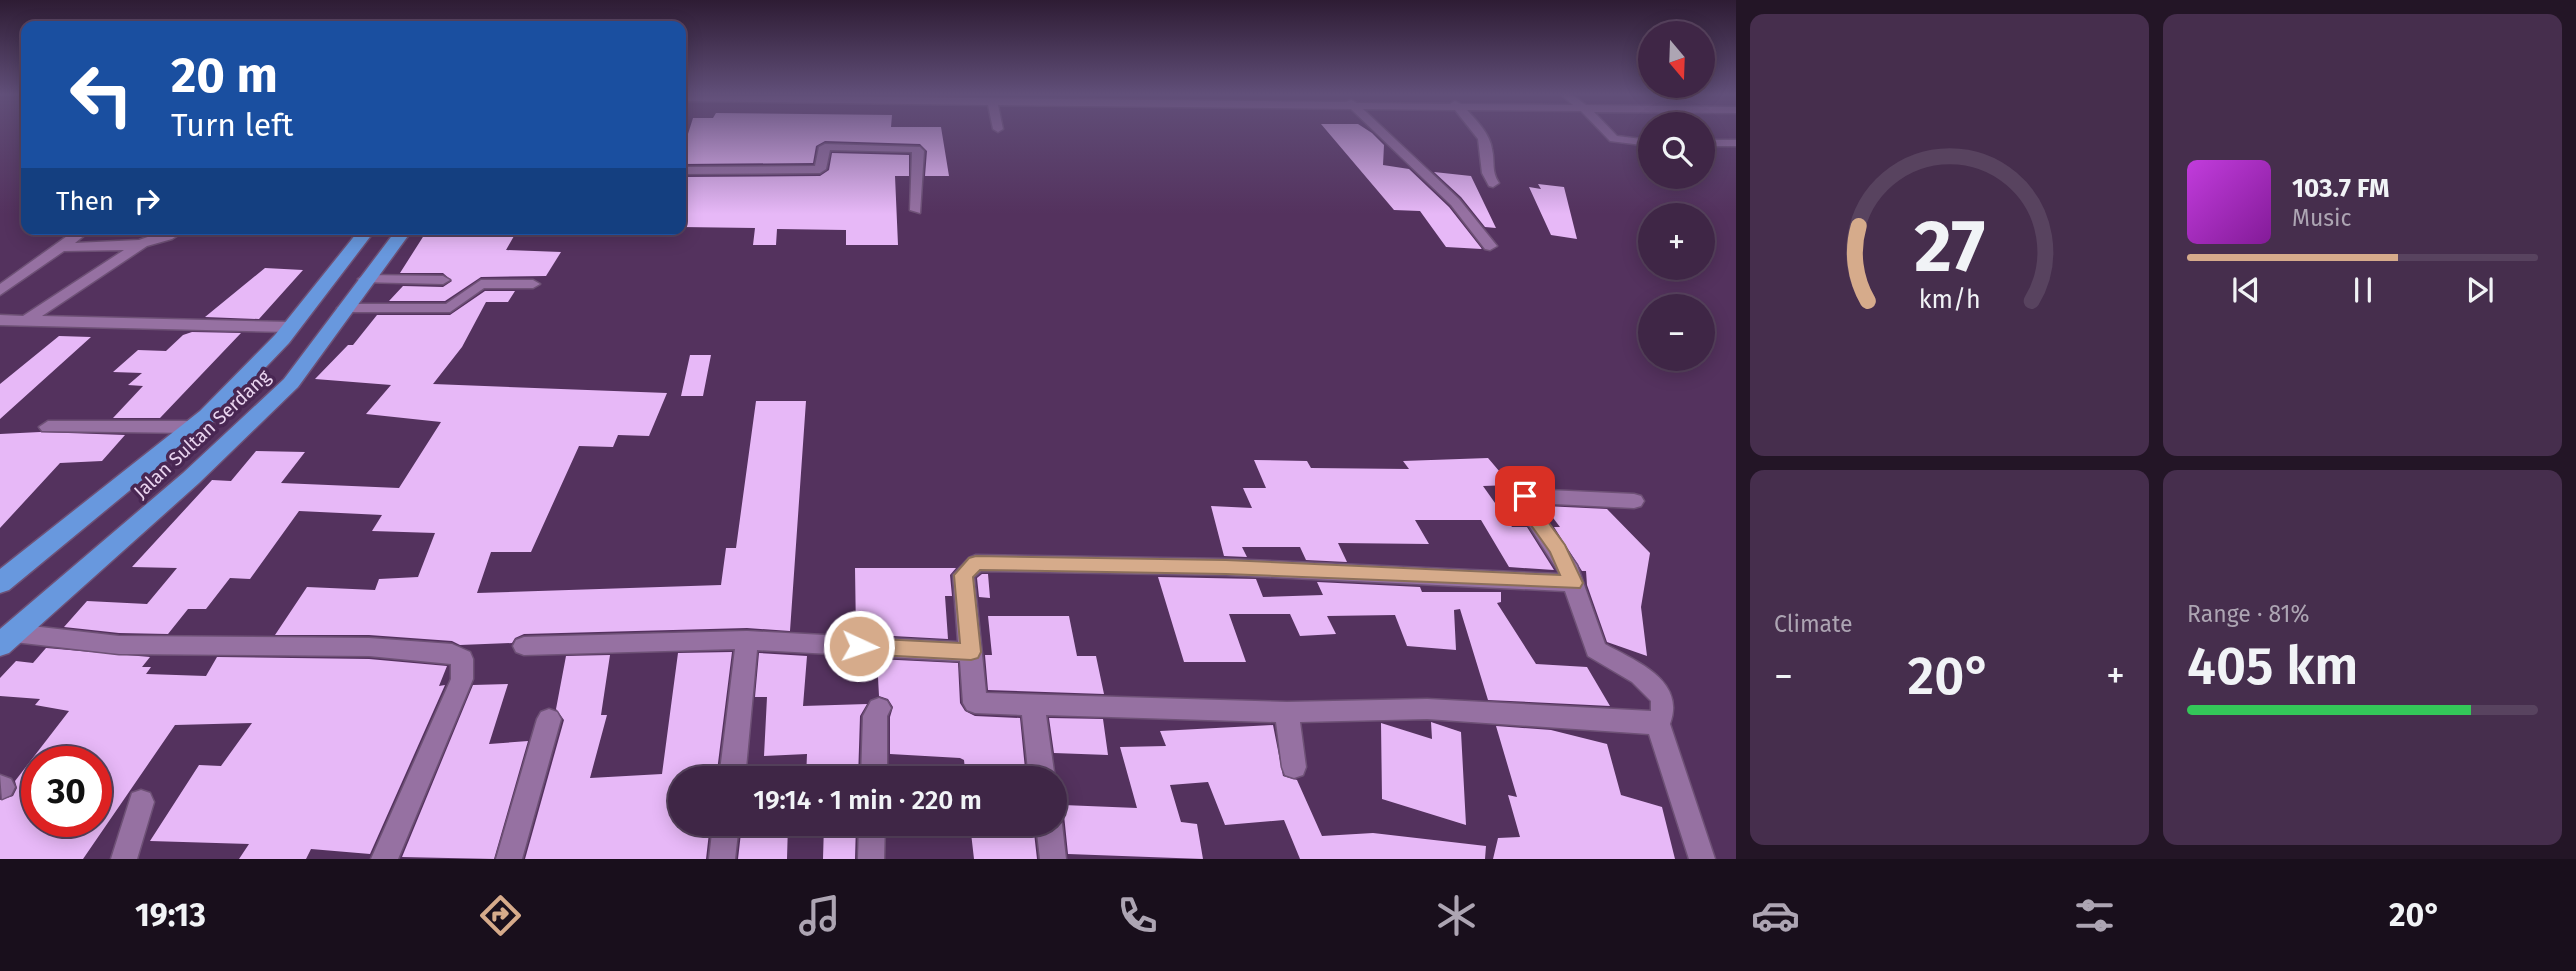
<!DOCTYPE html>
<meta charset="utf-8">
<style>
:root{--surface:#3f2646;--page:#462e4d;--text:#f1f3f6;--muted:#ada5b3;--line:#58435f;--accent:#d6ab8b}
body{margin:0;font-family:"Fira Sans",sans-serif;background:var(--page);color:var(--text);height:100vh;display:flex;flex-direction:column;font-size:26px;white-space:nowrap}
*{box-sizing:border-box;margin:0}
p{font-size:23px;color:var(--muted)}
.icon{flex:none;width:38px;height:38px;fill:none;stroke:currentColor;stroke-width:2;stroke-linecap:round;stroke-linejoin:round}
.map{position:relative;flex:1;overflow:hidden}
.details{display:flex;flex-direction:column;gap:14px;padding:14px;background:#231526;width:840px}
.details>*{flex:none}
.guide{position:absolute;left:21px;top:21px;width:665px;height:214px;border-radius:14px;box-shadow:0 4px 18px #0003,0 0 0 2px var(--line);background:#1a4fa0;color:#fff;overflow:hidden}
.needle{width:46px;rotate:161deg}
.buttons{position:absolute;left:1638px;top:21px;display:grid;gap:14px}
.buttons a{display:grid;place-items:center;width:77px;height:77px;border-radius:50%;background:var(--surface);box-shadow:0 4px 18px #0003,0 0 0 2px var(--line);font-size:35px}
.speed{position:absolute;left:21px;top:746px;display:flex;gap:14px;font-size:35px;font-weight:700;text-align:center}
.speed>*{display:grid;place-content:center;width:91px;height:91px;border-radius:50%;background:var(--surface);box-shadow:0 4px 18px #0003,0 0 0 2px var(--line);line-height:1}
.speed .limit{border:10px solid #d22;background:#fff;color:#111}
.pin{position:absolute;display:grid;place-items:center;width:60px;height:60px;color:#fff;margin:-30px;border-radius:14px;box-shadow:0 4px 10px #0006}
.me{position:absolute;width:77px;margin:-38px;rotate:93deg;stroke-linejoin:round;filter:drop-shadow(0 0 5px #0008)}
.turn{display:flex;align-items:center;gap:24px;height:147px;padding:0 35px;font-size:32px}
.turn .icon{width:91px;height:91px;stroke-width:2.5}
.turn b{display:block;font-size:49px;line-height:60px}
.then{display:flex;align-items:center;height:66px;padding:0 35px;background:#0003;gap:14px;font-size:26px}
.big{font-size:52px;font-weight:600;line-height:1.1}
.details .card{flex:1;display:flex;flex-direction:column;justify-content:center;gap:10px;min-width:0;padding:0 24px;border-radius:14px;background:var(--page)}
.details .dial{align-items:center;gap:0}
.dial svg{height:182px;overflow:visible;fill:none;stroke:var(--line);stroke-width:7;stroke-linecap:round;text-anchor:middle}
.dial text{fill:var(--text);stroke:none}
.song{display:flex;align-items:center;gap:21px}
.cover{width:84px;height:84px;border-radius:10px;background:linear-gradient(135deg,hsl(290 70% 55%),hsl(290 70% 35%))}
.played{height:7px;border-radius:4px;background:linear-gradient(90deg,var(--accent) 60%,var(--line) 60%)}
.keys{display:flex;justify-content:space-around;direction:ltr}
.heat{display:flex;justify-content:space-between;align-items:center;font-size:38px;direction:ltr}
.charge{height:10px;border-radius:5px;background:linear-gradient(90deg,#34c759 81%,var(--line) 0)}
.details .tiles{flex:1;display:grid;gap:14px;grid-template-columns:repeat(2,1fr)}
.trip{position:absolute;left:668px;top:766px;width:399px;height:70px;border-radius:35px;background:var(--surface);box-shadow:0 4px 18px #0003,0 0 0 2px var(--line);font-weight:600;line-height:70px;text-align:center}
.tab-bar{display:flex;height:112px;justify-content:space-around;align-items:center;background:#190f1c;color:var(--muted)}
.tab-bar .icon{width:49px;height:49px}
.tab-bar .current{color:var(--accent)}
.tab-bar b{font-size:32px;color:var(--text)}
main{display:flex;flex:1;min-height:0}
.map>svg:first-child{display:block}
.building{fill:#e7b8f7;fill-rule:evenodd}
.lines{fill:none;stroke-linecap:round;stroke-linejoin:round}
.minor-casing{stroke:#6e5176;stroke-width:3}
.highway-casing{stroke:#6e5176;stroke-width:3}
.minor{fill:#9671a2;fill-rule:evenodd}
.highway{fill:#6898de;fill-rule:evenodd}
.route{fill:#d6ab8b;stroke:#8b6f5a;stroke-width:2}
.labels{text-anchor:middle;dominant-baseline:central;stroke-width:7;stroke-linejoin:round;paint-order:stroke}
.street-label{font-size:19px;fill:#ead5f0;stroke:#492753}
</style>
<main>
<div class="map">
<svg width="1736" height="859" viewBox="0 0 1736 859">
<rect width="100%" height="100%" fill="#54325e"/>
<path class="building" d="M716,113L892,115L891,127H941L949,176H925L927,151L920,144L825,141L816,146L813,163L681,164V137H687L693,118H713Z
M1321,124H1358L1372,133L1384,145L1383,165L1409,169L1449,207L1482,249L1446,247L1420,211L1394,210Z
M832,153L909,155V176H895L898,245H846V230L777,229L776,245H753L755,228L681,227V177L820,176L829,170Z
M1434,172L1471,176L1496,228L1485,227L1461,197Z
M1538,184L1564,187L1577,239L1551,235L1529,187L1541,189Z
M428,229H518L506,250L561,252L546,276L481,277L445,301H389L403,286L443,287L452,281L443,273H400Z
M265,268L303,270L259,319L205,317Z
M485,291H515L508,302H486L462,347L433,384L667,393L649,436L618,435L613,447L579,446L531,552H491L477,593L721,585L726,548H736L756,401H806L790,631L747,628L524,634L515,638L512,643L460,645L452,641L369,635H275L307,587L375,590L379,579L418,577L435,533L372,531L382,515L299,511L250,579L230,578L206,609H188L168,634L119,633L64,627L87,601L147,604L177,568L132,567L212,480L231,481L256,451L305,452L281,483L399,488L441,422L366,414L391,385L315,379L348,345H353L377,315H450Z
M192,332L241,333L160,418H113L143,386L128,385L142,373L113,372L138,350L166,351L183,335Z
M59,336L91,337L0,419V384Z
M690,355H711L703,396H681Z
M40,432L125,435L102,461L60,463L0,528V434Z
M1488,458L1511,485L1483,486L1512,527H1527L1554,570L1509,567L1481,520H1415L1429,544L1338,543L1347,562L1306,560L1300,547H1242L1247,557L1224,556L1211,506L1252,508L1243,488H1266L1254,460L1307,461L1311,468L1409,469L1403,461Z
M1544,506L1607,509L1650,553L1641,607L1647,656L1607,642L1587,585L1586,571H1582L1554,527H1560Z
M855,568H956L950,575L952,596H945L948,639L856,634Z
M982,574H988L990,598L979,597L977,578Z
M1158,577L1256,579L1263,597L1323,595L1317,582L1420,587L1422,592H1501V602L1497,603L1536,664L1587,667L1610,706L1488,700L1460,609L1454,610L1456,650L1407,646L1395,615L1327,616L1336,634L1300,636L1290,614H1229L1246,662H1184Z
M988,616H1069L1077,656H1096L1104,694L988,690L985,655H992Z
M46,648L150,657L142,667H151L146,674L206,676L217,657L369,659L447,666L439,686L445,685L370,854L311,849L306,859H239L249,844L150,841L199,765L221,766L252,723L175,725L83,859H0V800L13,796L17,788L15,781L69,711L35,705L40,699L0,696V678L16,661L33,663ZM37,761H96V821H37Z
M732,652L716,779H681V824H710L706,859H525L564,720L556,709L566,656L610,655L601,715H607L590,778L662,774L678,653Z
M759,653L807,656L803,706L867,704L860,716L858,779H806L807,754L764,756L767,697H755Z
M877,659L958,663L960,703L965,711L975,716L1020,718L1026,779H966L964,760L960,758L890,754V717L893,707L888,699L879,696Z
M508,684L489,744L528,741L494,859L402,857L473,685Z
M1049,718L1103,719L1108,755L1054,753Z
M1431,722L1461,732L1466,825L1382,799L1381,723L1432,739Z
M1273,725L1283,776L1297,780L1322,836L1373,833L1486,846L1485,859H1300L1284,820L1225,825L1208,782L1170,785L1181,822L1197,824L1203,859L1068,854L1063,805L1137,808L1120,747L1166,746L1160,731Z
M1496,726L1551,730L1607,744L1621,795L1662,807L1675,859H1493L1498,838L1520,837L1508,795L1517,797Z
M742,824H788L787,859H738Z
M824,824H856L855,859H823Z
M970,824H1033L1037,859H974Z"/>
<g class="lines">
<defs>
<path id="minor" d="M1560,94H1571L1586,105L1736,107V113L1594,112L1617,136L1650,140V146L1610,141L1581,111L1467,110C1477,121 1490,134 1492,149C1495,162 1491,171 1499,183L1493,187L1489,186L1482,173L1478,139L1455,110L1363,109L1459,199L1497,246L1490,250L1485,249L1451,205L1351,109L998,105L1003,129L998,132L993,129L988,105L681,101V95L1346,102L1351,100L1357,103L1450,104L1455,101L1461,104L1573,105Z
M1703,140H1736V146H1703Z
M825,144L920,147L924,151L920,213L910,210L912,152L830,150L826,169L820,173L681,174V167L815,166L819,147Z
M77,229H92L75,243L139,240L171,229H187L172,239L147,246L42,316L290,322L298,327L290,332L0,325V315L23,316L124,250L64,251L0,295V284Z
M365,275L443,276L450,280L443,284L360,282L358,279Z
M481,280H533L540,284L533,288H484L450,312H344L337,308L344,304H446Z
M48,421H193L202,427L193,433L42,431L39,427Z
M1526,489L1634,494L1641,496L1644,501L1641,506L1634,508L1534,503L1577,565L1605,644C1637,662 1686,680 1670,724L1715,859H1689L1649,734L1427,719L1300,722L1306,767L1303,775L1294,778L1285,775L1282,767L1276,722L1046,715L1055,779H1029L1022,715L975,713L967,710L963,703L960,661L757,650L745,779H719L735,649L524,655L516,652L513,646L516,640L524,637L747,631L958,642L953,575L969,558L976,555L1226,559L1560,574L1513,501L1519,491ZM981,571L1226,575L1565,591L1588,656L1632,682L1651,701V711L1427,699L1287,702L986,693L974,577Z
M14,624L119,636L369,638L452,644L470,652L473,659V679L398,859H371L451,679V664L369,656L119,654L14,642L6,639L3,633L6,627Z
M879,698L887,701L891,708L887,716V779H861L863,716L871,701Z
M549,709L557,712L561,719L522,859H496L537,719L541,712Z
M0,775L11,779L15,787L11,795L2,799Z
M141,790L150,793L154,802L137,859H111L132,793Z
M1055,814L1062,824L1066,859H1040L1036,824H1055Z
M713,824H739L735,859H709Z
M859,824H885L884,859H858Z"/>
<path id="highway" d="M360,229H376L289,343L214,421L9,590L0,593V569L200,411L275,335Z
M397,229H413L298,387L199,483L9,653L0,656V629L183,473L284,379Z"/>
</defs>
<use href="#minor" class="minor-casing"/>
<use href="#highway" class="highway-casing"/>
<use href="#minor" class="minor"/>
<use href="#highway" class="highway"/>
</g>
<linearGradient id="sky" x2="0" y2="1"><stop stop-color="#2e1c34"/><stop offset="0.44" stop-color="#614f79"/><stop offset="1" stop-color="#614f79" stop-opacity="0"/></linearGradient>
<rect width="1736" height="214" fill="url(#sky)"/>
<path class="route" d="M1525,490L1532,492V500L1565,545L1583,583L1580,588L1226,574L980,570L973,577L981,652L978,658L971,660L859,654L852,652L849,646L852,640L859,638L960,643L954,575L969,558L976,556L1226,560L1560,575L1550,552L1514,501L1519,492Z"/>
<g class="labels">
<g class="street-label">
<text transform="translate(202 434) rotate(-43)">Jalan Sultan Serdang</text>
</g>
</g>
</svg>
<div class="buttons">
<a><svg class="needle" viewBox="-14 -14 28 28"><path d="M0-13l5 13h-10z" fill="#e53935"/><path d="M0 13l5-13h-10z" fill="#ada5b3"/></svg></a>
<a><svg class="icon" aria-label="search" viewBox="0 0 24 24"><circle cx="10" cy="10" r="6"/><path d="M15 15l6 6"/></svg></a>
<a>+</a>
<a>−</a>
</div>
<div class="speed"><div class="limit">30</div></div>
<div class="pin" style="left:1525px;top:496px;background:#d93025"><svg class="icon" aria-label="arrive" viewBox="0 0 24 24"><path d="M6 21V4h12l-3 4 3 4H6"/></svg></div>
<svg class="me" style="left:859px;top:646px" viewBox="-20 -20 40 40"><circle r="17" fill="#d6ab8b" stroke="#fff" stroke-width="3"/><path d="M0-11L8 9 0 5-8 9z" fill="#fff"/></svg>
<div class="trip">19:14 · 1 min · 220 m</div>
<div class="guide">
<div class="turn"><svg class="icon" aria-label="left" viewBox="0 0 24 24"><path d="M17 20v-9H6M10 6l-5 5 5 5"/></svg><div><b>20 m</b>Turn left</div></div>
<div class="then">Then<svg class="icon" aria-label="right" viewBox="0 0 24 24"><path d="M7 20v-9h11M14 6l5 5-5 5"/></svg></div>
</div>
</div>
<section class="details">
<div class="tiles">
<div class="card dial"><svg viewBox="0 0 100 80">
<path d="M14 69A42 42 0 1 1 86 69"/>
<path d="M14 69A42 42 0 0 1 10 36" stroke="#d6ab8b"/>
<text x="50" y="56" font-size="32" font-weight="700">27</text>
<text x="50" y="72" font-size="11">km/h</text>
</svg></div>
<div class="card">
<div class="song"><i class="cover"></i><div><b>103.7 FM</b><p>Music</p></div></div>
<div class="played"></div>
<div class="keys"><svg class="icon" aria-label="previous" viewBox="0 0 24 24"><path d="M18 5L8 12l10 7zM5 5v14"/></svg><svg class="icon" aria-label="pause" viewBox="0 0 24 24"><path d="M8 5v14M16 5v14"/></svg><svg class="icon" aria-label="next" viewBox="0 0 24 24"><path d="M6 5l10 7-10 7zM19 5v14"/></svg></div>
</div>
<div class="card"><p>Climate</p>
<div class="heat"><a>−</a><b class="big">20°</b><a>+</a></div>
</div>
<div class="card"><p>Range · 81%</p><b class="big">405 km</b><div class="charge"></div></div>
</div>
</section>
</main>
<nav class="tab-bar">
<b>19:13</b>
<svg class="icon current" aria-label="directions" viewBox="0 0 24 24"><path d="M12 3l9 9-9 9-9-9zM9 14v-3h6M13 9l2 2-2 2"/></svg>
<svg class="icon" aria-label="music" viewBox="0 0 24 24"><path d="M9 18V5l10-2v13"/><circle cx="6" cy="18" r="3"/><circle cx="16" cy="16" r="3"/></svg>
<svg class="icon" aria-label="phone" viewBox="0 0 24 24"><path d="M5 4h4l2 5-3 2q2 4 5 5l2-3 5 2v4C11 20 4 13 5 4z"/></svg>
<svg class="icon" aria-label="climate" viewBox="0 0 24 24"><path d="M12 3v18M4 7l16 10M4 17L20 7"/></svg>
<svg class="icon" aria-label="car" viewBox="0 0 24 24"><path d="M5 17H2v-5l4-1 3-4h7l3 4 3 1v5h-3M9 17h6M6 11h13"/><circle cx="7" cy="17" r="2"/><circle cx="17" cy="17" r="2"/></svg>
<svg class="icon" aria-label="filters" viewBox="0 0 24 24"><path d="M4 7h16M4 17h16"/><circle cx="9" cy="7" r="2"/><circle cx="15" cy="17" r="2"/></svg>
<b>20°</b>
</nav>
